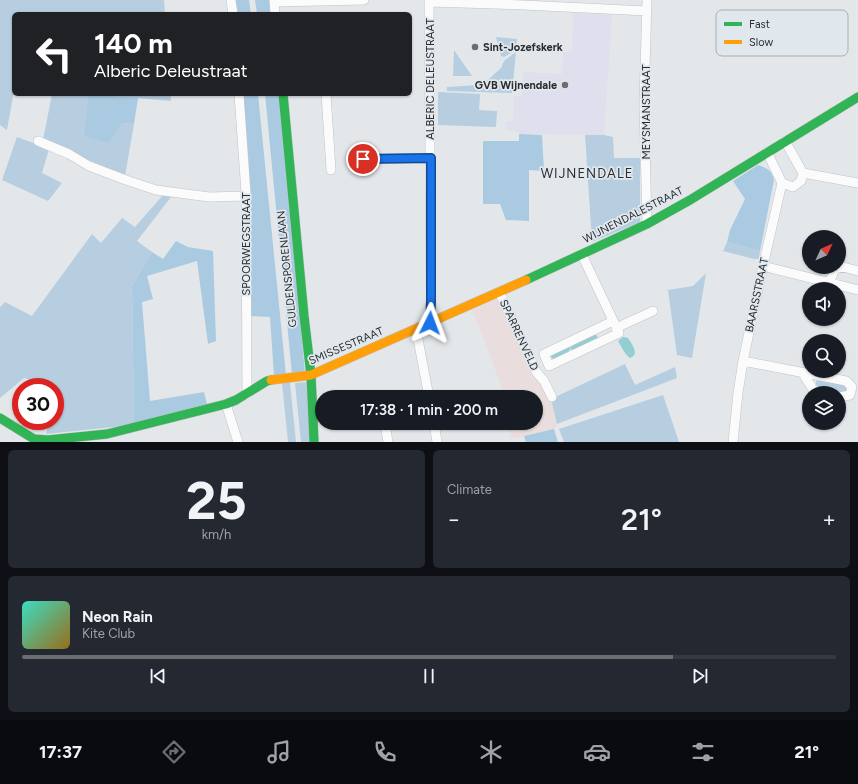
<!DOCTYPE html>
<meta charset="utf-8">
<style>
:root{--surface:#171b24;--page:#242831;--text:#f1f3f6;--muted:#9ea1a6;--line:#363941;--accent:#6b6e70}
body{margin:0;font-family:Figtree,sans-serif;background:var(--page);color:var(--text);height:100vh;display:flex;flex-direction:column;font-size:15px;white-space:nowrap}
*{box-sizing:border-box;margin:0}
p{font-size:13px;color:var(--muted)}
.icon{flex:none;width:22px;height:22px;fill:none;stroke:currentColor;stroke-width:2;stroke-linecap:round;stroke-linejoin:round}
.map{position:relative;height:442px;overflow:hidden}
.details{display:flex;flex-direction:column;gap:8px;padding:8px;background:#0d0f14;flex:1}
.details>*{flex:none}
.banner{position:absolute;left:12px;top:12px;width:400px;height:84px;border-radius:6px;box-shadow:0 1px 3px #0004;background:#202124;color:#fff;overflow:hidden}
.needle{width:26px;rotate:46deg}
.fabs{position:absolute;left:802px;top:230px;display:grid;gap:8px}
.fabs a{display:grid;place-items:center;width:44px;height:44px;border-radius:50%;background:var(--surface);box-shadow:0 1px 3px #0004;font-size:20px}
.speed{position:absolute;left:12px;top:378px;display:flex;gap:8px;font-size:20px;font-weight:700;text-align:center}
.speed>*{display:grid;place-content:center;width:52px;height:52px;border-radius:50%;background:var(--surface);box-shadow:0 1px 3px #0004;line-height:1}
.speed .limit{border:6px solid #d22;background:#fff;color:#111}
.pin{position:absolute;display:grid;place-items:center;width:34px;height:34px;color:#fff;margin:-17px;border:2px solid #fff;border-radius:50%;box-shadow:0 1px 4px #0007}
.me{position:absolute;width:44px;margin:-22px;rotate:3deg;stroke-linejoin:round;filter:drop-shadow(0 0 3px #0008)}
.turn{display:flex;align-items:center;gap:14px;height:84px;padding:0 16px;font-size:18px}
.turn .icon{width:52px;height:52px;stroke-width:2.5}
.turn b{display:block;font-size:28px;line-height:34px}
.big{font-size:30px;font-weight:600;line-height:1.1}
.details .tile{flex:1;display:flex;flex-direction:column;justify-content:center;gap:6px;min-width:0;padding:0 14px;border-radius:6px;background:var(--page)}
.details .dial{align-items:center;gap:0}
.dial b{font-size:52px;line-height:1}
.song{display:flex;align-items:center;gap:12px}
.cover{width:48px;height:48px;border-radius:6px;background:linear-gradient(135deg,hsl(170 70% 55%),hsl(40 70% 35%))}
.played{height:4px;border-radius:2px;background:linear-gradient(90deg,var(--accent) 80%,var(--line) 80%)}
.keys{display:flex;justify-content:space-around;direction:ltr}
.heat{display:flex;justify-content:space-between;align-items:center;font-size:22px;direction:ltr}
.details .tiles{flex:1;display:grid;gap:8px;grid-template-columns:1fr 1fr}
.tile:last-child{grid-column:span 2}
.trip{position:absolute;left:315px;top:390px;width:228px;height:40px;border-radius:20px;background:var(--surface);box-shadow:0 1px 3px #0004;font-weight:600;line-height:40px;text-align:center}
.menu{display:flex;height:64px;justify-content:space-around;align-items:center;background:#090b0e;color:var(--muted)}
.menu .icon{width:28px;height:28px}
.menu .on{color:var(--accent)}
.menu b{font-size:18px;color:var(--text)}
.map>svg:first-child{display:block}
.commercial{fill:#eaddde}
.education{fill:#e0dfed}
.green{fill:#b6cee0}
.forest{fill:#aacae2}
.water{fill:#92ced2}
.lines{fill:none;stroke-linecap:round;stroke-linejoin:round}
.street-casing{stroke:#c0c3c6;stroke-width:10}
.fast-casing{stroke:#c0c3c6;stroke-width:10}
.slow-casing{stroke:#c0c3c6;stroke-width:10}
.street{stroke:#fbfbfc;stroke-width:9}
.fast{stroke:#30b455;stroke-width:9}
.slow{stroke:#ff9f0a;stroke-width:9}
.route-casing{stroke:#114b97;stroke-width:10}
.route{stroke:#1a73e8;stroke-width:7}
.poi-dot{fill:#6b6e70;stroke:#e0e7ed;stroke-width:1.5}
.labels{text-anchor:middle;dominant-baseline:central;stroke-width:3.5;stroke-linejoin:round;paint-order:stroke}
.poi-label{font-size:11px;font-weight:bold;fill:#2a2d2f;stroke:#e0e7ed;text-anchor:start}
.street-label{font-size:11px;fill:#2a2d2f;stroke:#e0e7ed}
.quarter-label{font-size:13px;letter-spacing:1px;fill:#2a2d2f;stroke:#e0e7ed}
.key{fill:#e0e7ed;stroke:#a9afb4;stroke-width:1}
.key-label{font-size:11px;fill:#2a2d2f}
</style>
<div class="map">
<svg width="858" height="442" viewBox="0 0 858 442">
<rect width="100%" height="100%" fill="#e3e7ea"/>
<path class="commercial" d="M502,296L551,399L557,424L554,429L511,439L508,423H536V397H503L502,389L487,347L472,310Z"/>
<path class="education" d="M573,13L612,15L604,135L519,134L518,131L506,130V121H513L514,96H522L523,72L562,74L563,52L572,51Z"/>
<path class="green" d="M0,0H164L165,14H14V91L7,130L0,125Z
M496,37L517,39L516,50L504,57L501,56Z
M454,50L472,76H453Z
M516,52L512,93L447,91V87L480,85L478,83L485,82L490,78L501,68L504,61Z
M438,92L480,94L479,110L497,111L496,127L438,125Z
M52,94H171V101L89,94L122,123L134,124L125,176L43,140Z
M585,135H604L613,137L614,158H640V222L592,242Z
M17,137L49,149L42,173L62,183L48,201L2,180Z
M163,195L171,197L137,241L152,252L132,286L134,423L123,426L46,434L49,421H55V394L56,387L24,378L0,398V307L5,302L32,316L92,234L101,243L122,218L135,227Z
M727,242L760,251L759,259H754L723,251Z
M706,273L692,358L677,355L668,290L693,286Z
M625,364L635,385L675,367L677,378L557,424L551,399Z
M819,379L844,385L847,388V391L844,393L818,387L816,384V381Z
M307,382L311,442H301L295,383Z
M282,383H290L296,442H288Z
M663,395L679,442H564L559,429Z"/>
<path class="forest" d="M235,0H249L251,14H236Z
M255,0H270L271,14H257Z
M89,94L138,98L134,124L122,123L108,143L84,136Z
M243,94H258L286,375L274,376L270,317L249,316V167Z
M265,94H280L305,373L292,374Z
M519,134L542,135L544,171L529,170V221L506,220L500,204H483V141H519Z
M758,165C767,168 772,170 774,180L760,251L727,242L730,230L745,199L733,181Z
M176,241L188,247L213,251L216,341L208,344L197,261L147,276L153,299L142,302L150,401L204,392L207,404L134,423L132,286L152,252L163,259Z
M554,429L558,442H526L524,436Z"/>
<path class="water" d="M590,335H596L598,338L574,350L570,349C567,355 560,358 553,359L550,355L569,347L570,348L574,343Z
M623,337L628,338C632,344 640,355 630,358C625,355 621,346 618,341Z"/>
<g class="lines">
<defs>
<path id="street" d="M231,0L233,14
M274,0L275,14
M429,0L431,301L430,323
M647,0L644,104L647,224
M274,2L364,0
M429,2L523,5L647,11
M239,94L246,193L247,394
M326,94L331,170
M38,141L69,154L89,166L126,180L156,190L209,197L246,196
M363,159L431,158
M803,173L858,183
M782,183L793,187L801,181L803,173L785,141
M582,255L619,333L549,366L544,354L613,321
M763,266L858,290
M829,283L835,269L843,267L858,271
M499,292L537,373L544,381L552,397
M616,328L653,311
M416,329L429,397
M743,361L846,381L852,387L850,395L839,397
M802,372L814,391L821,393
M226,404L238,442
M434,423L437,442
M386,430L388,442
M733,442L738,393L743,361L763,266L782,183L767,152"/>
<path id="fast" d="M283,94L304,316L311,375L314,442
M526,280L647,224L690,200L858,97
M0,418L34,439L48,440L107,434L226,404L236,400L267,381L271,380"/>
<path id="slow" d="M271,380L311,375L526,280"/>
</defs>
<use href="#street" class="street-casing"/>
<use href="#fast" class="fast-casing"/>
<use href="#slow" class="slow-casing"/>
<use href="#street" class="street"/>
<use href="#fast" class="fast"/>
<use href="#slow" class="slow"/>
</g>
<g class="lines">
<defs>
<path id="route" d="M363,159L431,158V301L430,323"/>
</defs>
<use href="#route" class="route-casing"/>
<use href="#route" class="route"/>
</g>
<g class="poi-dot">
<circle cx="475" cy="47" r="4"/>
<circle cx="565" cy="85" r="4"/>
</g>
<g class="labels">
<g class="poi-label">
<text x="483" y="47">Sint-Jozefskerk</text>
<text x="557" y="85" text-anchor="end">GVB Wijnendale</text>
</g>
<g class="street-label">
<text transform="translate(430 79) rotate(-90)">ALBERIC DELEUSTRAAT</text>
<text transform="translate(646 112) rotate(-90)">MEYSMANSTRAAT</text>
<text transform="translate(633 215) rotate(-27)">WIJNENDALESTRAAT</text>
<text transform="translate(246 244) rotate(-90)">SPOORWEGSTRAAT</text>
<text transform="translate(287 269) rotate(-96)">GULDENSPORENLAAN</text>
<text transform="translate(757 295) rotate(-78)">BAARSSTRAAT</text>
<text transform="translate(519 335) rotate(65)">SPARRENVELD</text>
<text transform="translate(346 346) rotate(-23)">SMISSESTRAAT</text>
</g>
<g class="quarter-label">
<text x="587" y="173">WIJNENDALE</text>
</g>
</g>
<rect x="716" y="10" width="132" height="46" rx="6" class="key"/>
<rect x="724" y="22" width="18" height="4" fill="#30b455"/>
<rect x="724" y="40" width="18" height="4" fill="#ff9f0a"/>
<g class="key-label">
<text x="749" y="28">Fast</text>
<text x="749" y="46">Slow</text>
</g>
</svg>
<div class="fabs">
<a><svg class="needle" viewBox="-14 -14 28 28"><path d="M0-13l5 13h-10z" fill="#e53935"/><path d="M0 13l5-13h-10z" fill="#9ea1a6"/></svg></a>
<a><svg class="icon" aria-label="sound" viewBox="0 0 24 24"><path d="M4 9h4l5-4v14l-5-4H4zM17 9q2 3 0 6"/></svg></a>
<a><svg class="icon" aria-label="search" viewBox="0 0 24 24"><circle cx="10" cy="10" r="6"/><path d="M15 15l6 6"/></svg></a>
<a><svg class="icon" aria-label="layers" viewBox="0 0 24 24"><path d="M12 4l9 5-9 5-9-5zM3 14l9 5 9-5"/></svg></a>
</div>
<div class="speed"><div class="limit">30</div></div>
<div class="pin" style="left:363px;top:159px;background:#d93025"><svg class="icon" aria-label="arrive" viewBox="0 0 24 24"><path d="M6 21V4h12l-3 4 3 4H6"/></svg></div>
<svg class="me" style="left:430px;top:323px" viewBox="-20 -20 40 40"><path d="M0-17L14 15 0 8-14 15z" fill="#1a73e8" stroke="#fff" stroke-width="4"/></svg>
<div class="trip">17:38 · 1 min · 200 m</div>
<div class="banner">
<div class="turn"><svg class="icon" aria-label="left" viewBox="0 0 24 24"><path d="M17 20v-9H6M10 6l-5 5 5 5"/></svg><div><b>140 m</b>Alberic Deleustraat</div></div>
</div>
</div>
<section class="details">
<div class="tiles">
<div class="tile dial"><b>25</b><p>km/h</p></div>
<div class="tile"><p>Climate</p>
<div class="heat"><a>−</a><b class="big">21°</b><a>+</a></div>
</div>
<div class="tile">
<div class="song"><i class="cover"></i><div><b>Neon Rain</b><p>Kite Club</p></div></div>
<div class="played"></div>
<div class="keys"><svg class="icon" aria-label="previous" viewBox="0 0 24 24"><path d="M18 5L8 12l10 7zM5 5v14"/></svg><svg class="icon" aria-label="pause" viewBox="0 0 24 24"><path d="M8 5v14M16 5v14"/></svg><svg class="icon" aria-label="next" viewBox="0 0 24 24"><path d="M6 5l10 7-10 7zM19 5v14"/></svg></div>
</div>
</div>
</section>
<nav class="menu">
<b>17:37</b>
<svg class="icon on" aria-label="directions" viewBox="0 0 24 24"><path d="M12 3l9 9-9 9-9-9zM9 14v-3h6M13 9l2 2-2 2"/></svg>
<svg class="icon" aria-label="music" viewBox="0 0 24 24"><path d="M9 18V5l10-2v13"/><circle cx="6" cy="18" r="3"/><circle cx="16" cy="16" r="3"/></svg>
<svg class="icon" aria-label="phone" viewBox="0 0 24 24"><path d="M5 4h4l2 5-3 2q2 4 5 5l2-3 5 2v4C11 20 4 13 5 4z"/></svg>
<svg class="icon" aria-label="climate" viewBox="0 0 24 24"><path d="M12 3v18M4 7l16 10M4 17L20 7"/></svg>
<svg class="icon" aria-label="car" viewBox="0 0 24 24"><path d="M5 17H2v-5l4-1 3-4h7l3 4 3 1v5h-3M9 17h6M6 11h13"/><circle cx="7" cy="17" r="2"/><circle cx="17" cy="17" r="2"/></svg>
<svg class="icon" aria-label="filters" viewBox="0 0 24 24"><path d="M4 7h16M4 17h16"/><circle cx="9" cy="7" r="2"/><circle cx="15" cy="17" r="2"/></svg>
<b>21°</b>
</nav>
